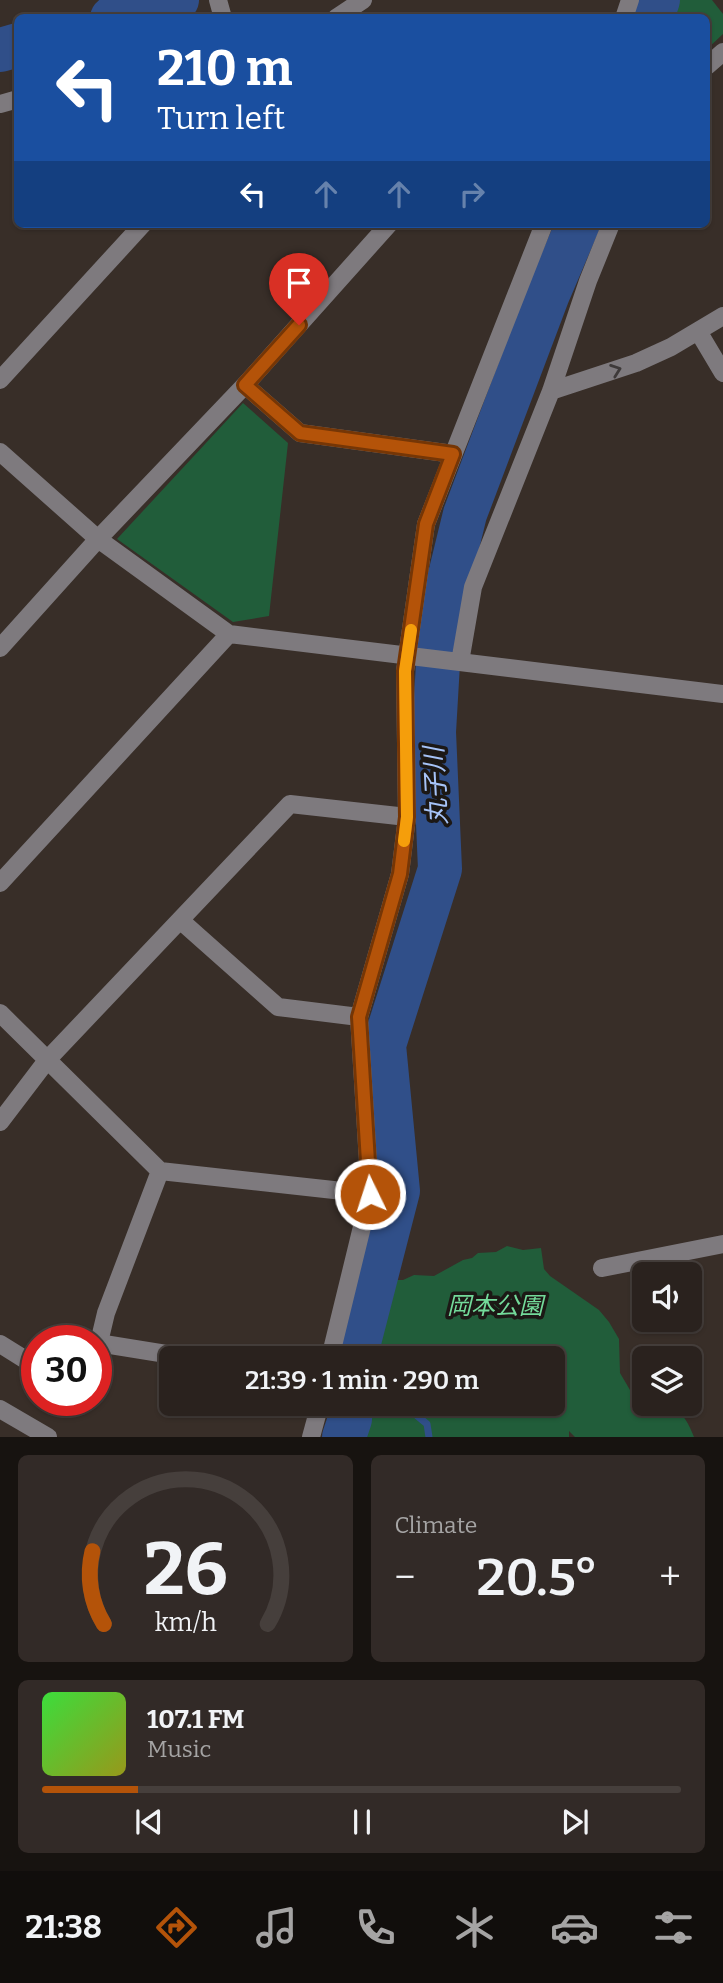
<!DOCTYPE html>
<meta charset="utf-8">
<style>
:root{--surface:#2a221e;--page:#322a27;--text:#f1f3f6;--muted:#a5a4a4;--line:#463f3c;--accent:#b45309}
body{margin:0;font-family:Bitter,"Noto Sans JP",serif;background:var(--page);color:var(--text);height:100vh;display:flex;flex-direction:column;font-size:26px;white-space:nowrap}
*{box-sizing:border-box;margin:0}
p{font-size:23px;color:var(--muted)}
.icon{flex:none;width:38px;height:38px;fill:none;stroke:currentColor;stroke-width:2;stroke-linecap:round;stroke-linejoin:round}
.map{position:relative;height:1437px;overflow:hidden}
.panel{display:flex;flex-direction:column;gap:18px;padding:18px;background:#171310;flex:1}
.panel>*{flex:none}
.guide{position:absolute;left:14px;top:14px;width:696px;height:214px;border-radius:10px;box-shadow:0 2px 5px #0004,0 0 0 2px var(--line);background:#1a4fa0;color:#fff;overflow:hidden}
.tools{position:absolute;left:632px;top:1262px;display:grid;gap:14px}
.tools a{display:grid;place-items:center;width:70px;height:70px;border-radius:10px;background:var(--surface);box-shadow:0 2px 5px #0004,0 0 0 2px var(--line);font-size:35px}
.speed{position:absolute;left:21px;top:1325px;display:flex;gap:14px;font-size:35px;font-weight:700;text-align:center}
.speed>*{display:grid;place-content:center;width:91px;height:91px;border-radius:50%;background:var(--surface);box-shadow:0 2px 5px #0004,0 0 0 2px var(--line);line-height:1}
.speed .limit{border:10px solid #d22;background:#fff;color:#111}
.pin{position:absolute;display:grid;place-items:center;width:60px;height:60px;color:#fff;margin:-72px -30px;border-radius:50% 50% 50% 0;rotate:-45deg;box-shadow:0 0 7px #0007}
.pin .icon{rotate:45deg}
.me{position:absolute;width:77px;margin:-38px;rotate:356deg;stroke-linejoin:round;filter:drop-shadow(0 0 5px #0008)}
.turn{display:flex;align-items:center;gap:24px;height:147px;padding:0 28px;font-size:32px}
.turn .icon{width:91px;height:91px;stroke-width:2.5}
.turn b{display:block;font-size:49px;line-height:60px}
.lanes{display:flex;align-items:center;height:66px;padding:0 28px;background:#0003;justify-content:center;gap:35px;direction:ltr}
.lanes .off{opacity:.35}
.big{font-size:52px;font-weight:600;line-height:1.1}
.panel .tile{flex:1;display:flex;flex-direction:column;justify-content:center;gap:10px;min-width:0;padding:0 24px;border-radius:10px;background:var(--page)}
.panel .dial{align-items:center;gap:0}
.dial svg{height:182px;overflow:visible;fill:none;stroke:var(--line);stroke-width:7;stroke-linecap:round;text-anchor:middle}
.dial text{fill:var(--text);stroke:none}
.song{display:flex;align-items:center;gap:21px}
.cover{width:84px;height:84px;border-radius:10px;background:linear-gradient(135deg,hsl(120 70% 55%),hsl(60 70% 35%))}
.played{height:7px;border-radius:4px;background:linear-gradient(90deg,var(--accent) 15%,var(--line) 15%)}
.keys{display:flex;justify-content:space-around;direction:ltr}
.heat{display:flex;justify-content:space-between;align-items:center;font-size:38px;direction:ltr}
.panel .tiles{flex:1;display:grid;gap:18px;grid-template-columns:1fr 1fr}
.tile:last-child{grid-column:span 2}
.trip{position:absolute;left:159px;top:1346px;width:406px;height:70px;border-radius:10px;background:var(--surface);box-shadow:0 2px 5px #0004,0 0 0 2px var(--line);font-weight:600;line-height:70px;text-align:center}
.dock{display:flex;height:112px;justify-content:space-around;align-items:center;background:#110e0c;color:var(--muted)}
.dock .icon{width:49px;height:49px}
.dock .on{color:var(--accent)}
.dock b{font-size:32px;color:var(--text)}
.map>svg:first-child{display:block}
.green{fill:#215d3a}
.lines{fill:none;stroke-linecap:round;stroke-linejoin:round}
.stream{stroke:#304f89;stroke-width:7}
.river{stroke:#304f89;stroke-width:44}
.minor{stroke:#7e7a7e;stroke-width:18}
.oneway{stroke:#3e3a3a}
.route-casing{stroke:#753606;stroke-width:18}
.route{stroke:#b45309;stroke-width:12}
.slow{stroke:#f59e0b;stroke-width:12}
.labels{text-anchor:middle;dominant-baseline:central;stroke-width:7;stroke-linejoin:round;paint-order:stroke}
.park-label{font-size:24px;font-style:italic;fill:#73da9a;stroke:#1c1815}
.water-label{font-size:26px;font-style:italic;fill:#a6c3f7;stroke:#1c1815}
</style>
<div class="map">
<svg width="723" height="1437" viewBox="0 0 723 1437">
<rect width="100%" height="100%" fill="#382e28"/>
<path class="green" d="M679,0H712L723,14V34L707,49V18L670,17Z
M243,403L288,443L269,616L233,622L117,539Z
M507,1246L523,1250L541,1248L544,1269L550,1276L599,1310L609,1322L619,1339L620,1373L630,1390L644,1396V1404C674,1404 683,1409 694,1437H575L569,1431V1437H353L367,1404H553V1358H374L384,1280H403L414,1275L434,1276L463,1260L472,1258L478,1253L496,1252Z"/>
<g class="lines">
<path class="stream" d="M351,1404H360
M403,1404L427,1424L429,1437"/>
<path class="river" d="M112,18L177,0
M652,18L658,0
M0,50L18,45
M355,1358L398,1191L384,1045L440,869L434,732L441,612L465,514L548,294L578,224
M344,1437L350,1419L351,1404"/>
<path class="minor" d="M218,0L223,18
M336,18L363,0
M624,18L630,0
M707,66L723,52
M0,104L18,99
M698,331L723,373
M0,380L143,224
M245,385L300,433L453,454
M551,391L636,363L671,347L723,316
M0,452L98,539L229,634L723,694
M0,648L98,539L245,385L389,224
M460,662L473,587L551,391L588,281L611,224
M0,883L229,634
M180,920L278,1007L359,1017
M0,1013L160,1171L370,1194
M0,1122L48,1059L290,804L407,817
M602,1268L723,1244
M98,1343L191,1358
M0,1344L37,1367
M96,1355L106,1313L160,1171
M330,1358L370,1194L359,1017L400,874L407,817L405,671L426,524L544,224
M0,1409L48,1437
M311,1437L320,1404"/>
</g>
<defs><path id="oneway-chevron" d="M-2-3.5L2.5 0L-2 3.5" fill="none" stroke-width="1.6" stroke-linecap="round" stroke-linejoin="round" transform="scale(1.75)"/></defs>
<use class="oneway" href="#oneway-chevron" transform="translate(616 370) rotate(-20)"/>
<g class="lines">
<defs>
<path id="route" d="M299,325L245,385L300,433L453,454L426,524L405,671L407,817L400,874L359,1017L370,1194"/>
</defs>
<use href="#route" class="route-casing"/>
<use href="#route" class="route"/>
<path class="slow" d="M404,841L407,817L405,671L411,630"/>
</g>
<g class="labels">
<g class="park-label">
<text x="495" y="1306">岡本公園</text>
</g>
<g class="water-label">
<text transform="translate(436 786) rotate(-93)">丸子川</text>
</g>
</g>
</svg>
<div class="tools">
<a><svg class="icon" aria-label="sound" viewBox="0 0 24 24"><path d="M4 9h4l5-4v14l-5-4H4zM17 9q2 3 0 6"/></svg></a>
<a><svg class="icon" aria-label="layers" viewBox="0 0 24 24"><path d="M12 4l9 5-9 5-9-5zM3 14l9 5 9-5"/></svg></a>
</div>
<div class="speed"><div class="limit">30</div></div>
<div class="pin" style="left:299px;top:325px;background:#d93025"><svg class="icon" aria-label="arrive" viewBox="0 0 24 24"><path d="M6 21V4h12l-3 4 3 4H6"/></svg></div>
<svg class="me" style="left:370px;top:1194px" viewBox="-20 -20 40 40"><circle r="17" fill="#b45309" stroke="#fff" stroke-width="3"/><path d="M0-11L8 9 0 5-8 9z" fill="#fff"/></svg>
<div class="trip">21:39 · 1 min · 290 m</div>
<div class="guide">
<div class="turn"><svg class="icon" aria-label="left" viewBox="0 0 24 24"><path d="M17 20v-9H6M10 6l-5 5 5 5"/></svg><div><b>210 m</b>Turn left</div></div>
<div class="lanes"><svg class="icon" aria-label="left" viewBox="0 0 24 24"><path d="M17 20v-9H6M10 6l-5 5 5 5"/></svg><svg class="icon off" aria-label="ahead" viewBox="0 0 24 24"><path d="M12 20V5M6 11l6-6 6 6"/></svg><svg class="icon off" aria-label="ahead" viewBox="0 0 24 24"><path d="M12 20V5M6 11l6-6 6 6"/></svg><svg class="icon off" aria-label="right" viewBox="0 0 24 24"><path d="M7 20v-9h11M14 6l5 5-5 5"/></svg></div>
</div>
</div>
<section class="panel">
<div class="tiles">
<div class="tile dial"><svg viewBox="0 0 100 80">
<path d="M14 69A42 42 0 1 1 86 69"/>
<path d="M14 69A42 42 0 0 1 9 37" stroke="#b45309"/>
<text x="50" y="56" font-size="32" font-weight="700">26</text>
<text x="50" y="72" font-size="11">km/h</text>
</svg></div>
<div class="tile"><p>Climate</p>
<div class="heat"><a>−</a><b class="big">20.5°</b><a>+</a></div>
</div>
<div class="tile">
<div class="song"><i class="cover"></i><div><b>107.1 FM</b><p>Music</p></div></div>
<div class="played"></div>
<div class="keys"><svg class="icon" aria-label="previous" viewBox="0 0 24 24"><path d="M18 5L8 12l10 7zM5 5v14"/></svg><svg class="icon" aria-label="pause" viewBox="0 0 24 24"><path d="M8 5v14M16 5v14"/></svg><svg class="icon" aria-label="next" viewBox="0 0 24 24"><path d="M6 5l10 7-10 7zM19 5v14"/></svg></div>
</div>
</div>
</section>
<nav class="dock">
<b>21:38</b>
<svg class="icon on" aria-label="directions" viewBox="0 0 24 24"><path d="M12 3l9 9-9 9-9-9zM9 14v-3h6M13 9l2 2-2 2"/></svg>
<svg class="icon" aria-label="music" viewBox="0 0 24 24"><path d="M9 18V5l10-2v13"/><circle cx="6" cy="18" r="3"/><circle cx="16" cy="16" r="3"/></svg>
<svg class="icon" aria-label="phone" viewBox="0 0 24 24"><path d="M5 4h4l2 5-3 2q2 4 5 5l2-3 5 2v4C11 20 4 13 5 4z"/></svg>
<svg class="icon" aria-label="climate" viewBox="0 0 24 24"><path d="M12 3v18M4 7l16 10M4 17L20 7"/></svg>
<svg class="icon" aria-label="car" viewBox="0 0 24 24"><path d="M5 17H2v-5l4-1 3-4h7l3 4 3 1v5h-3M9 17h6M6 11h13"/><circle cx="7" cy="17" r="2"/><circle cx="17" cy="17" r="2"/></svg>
<svg class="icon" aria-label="filters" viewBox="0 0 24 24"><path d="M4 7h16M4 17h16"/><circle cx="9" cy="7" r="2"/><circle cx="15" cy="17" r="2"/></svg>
</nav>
